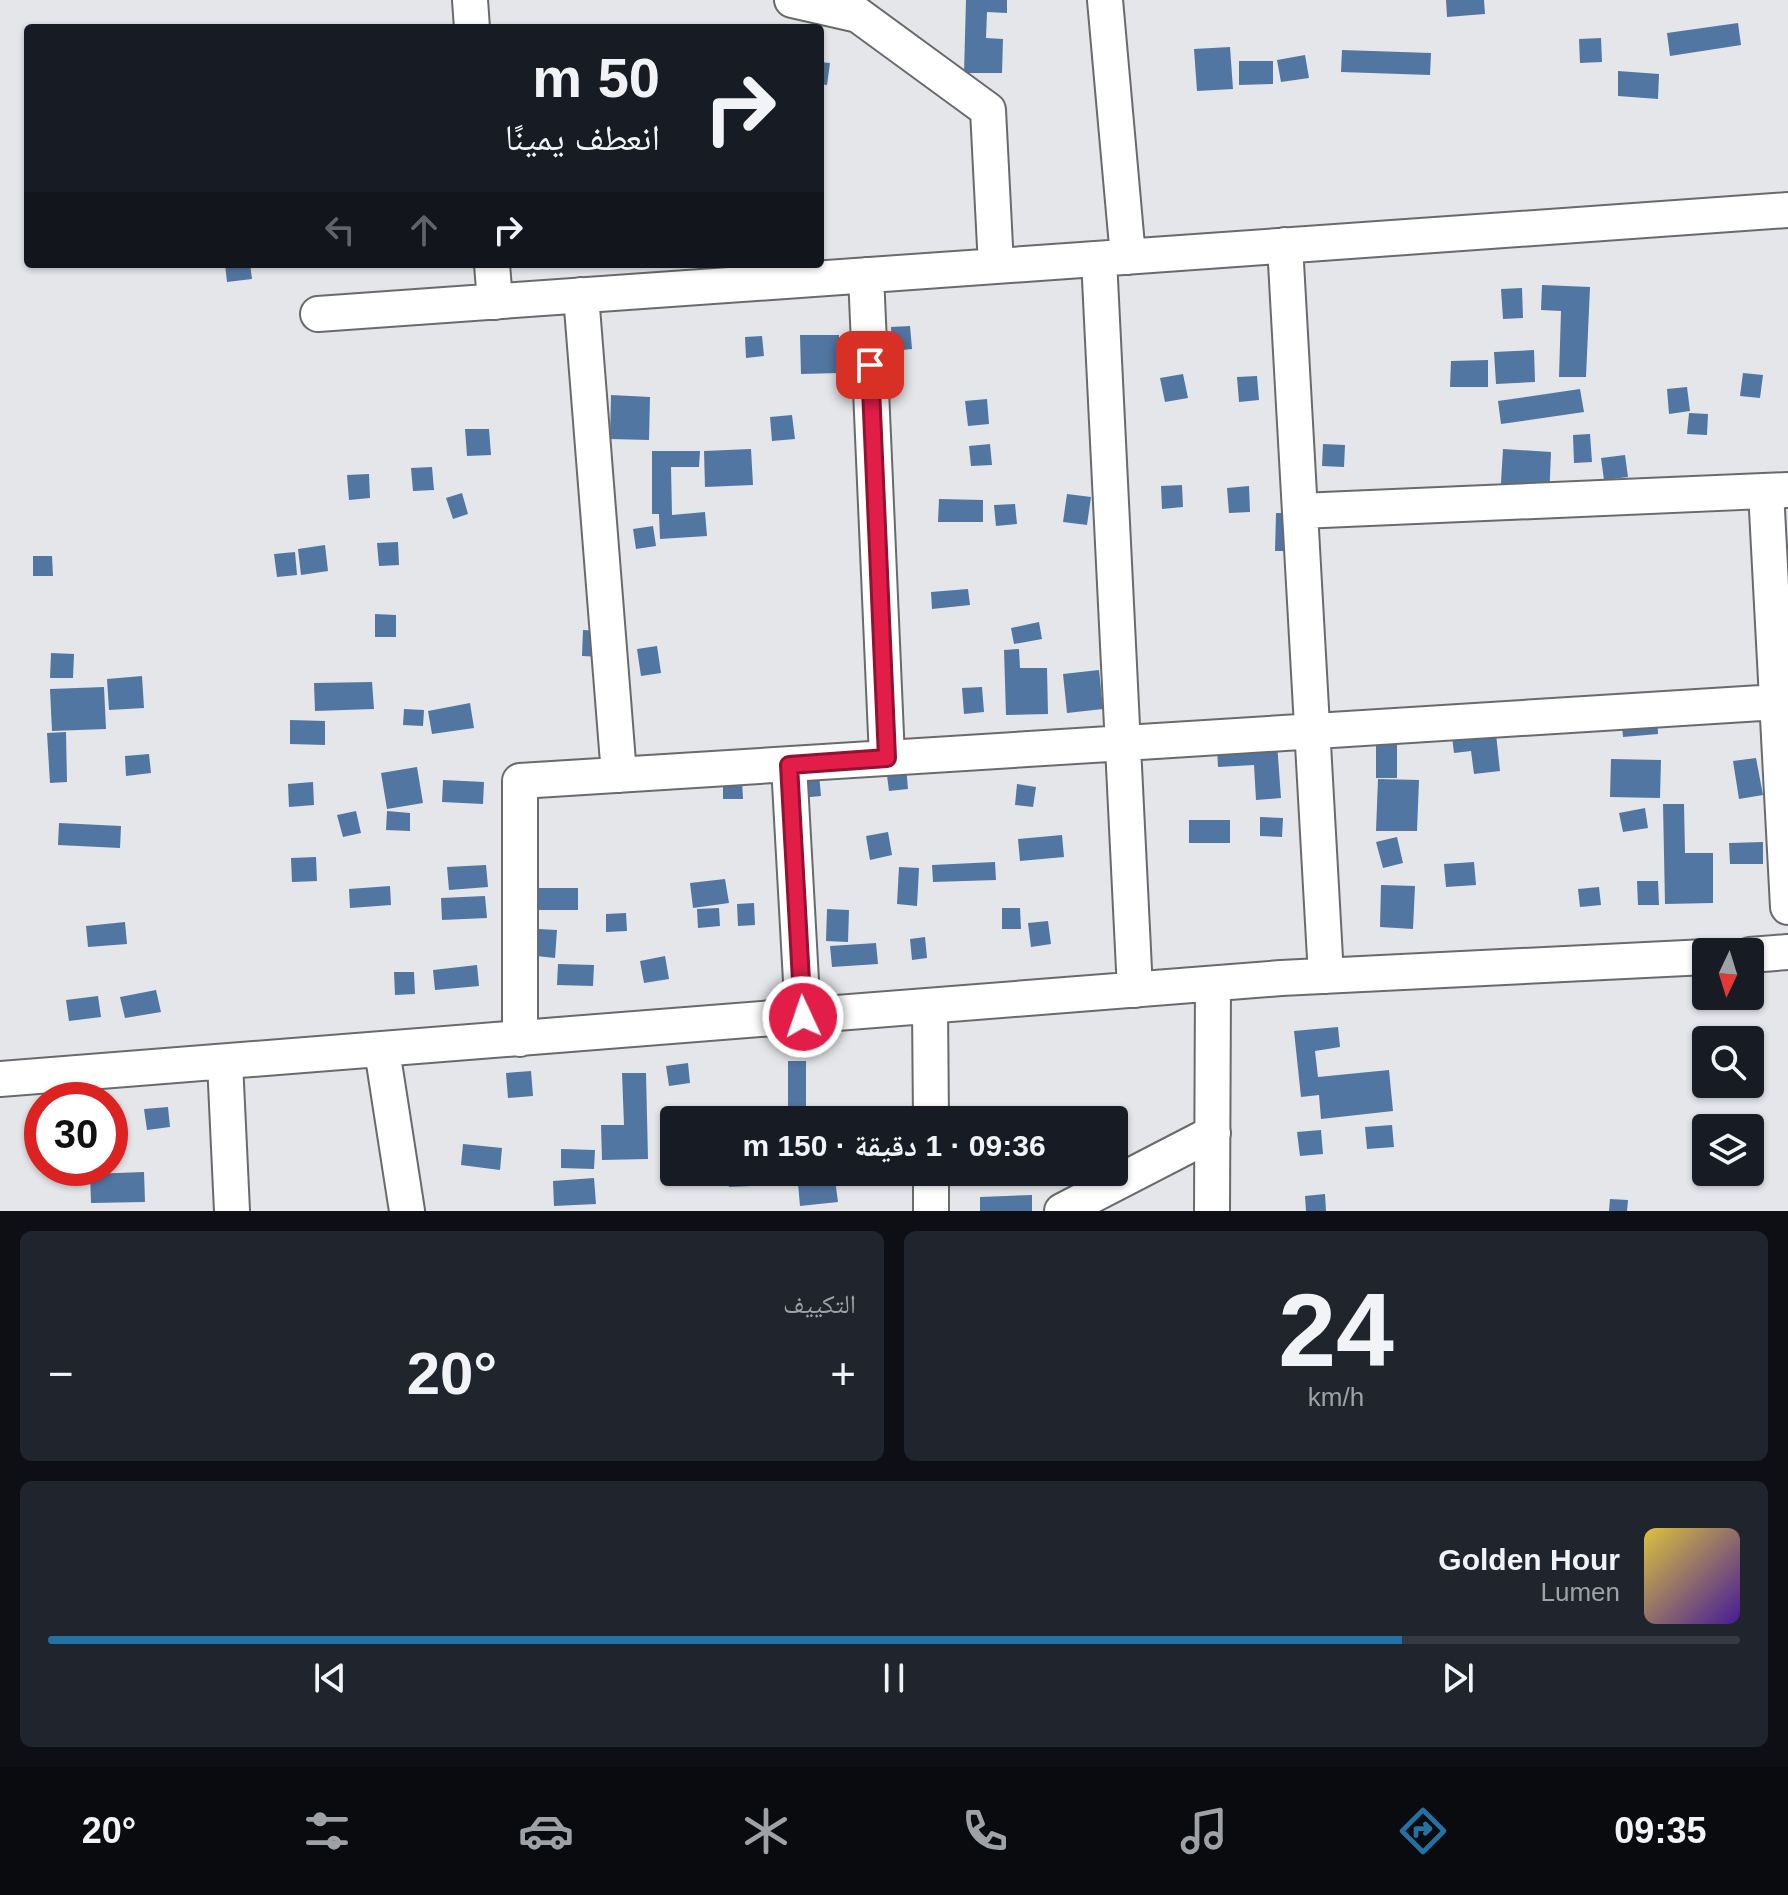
<!DOCTYPE html>
<html lang="ar">
<meta charset="utf-8">
<style>
:root{--surface:#171b24;--page:#20242c;--text:#f1f3f6;--muted:#9ea1a6;--line:#363941;--accent:#2273a4}
body{margin:0;font-family:Helvetica,"Noto Naskh Arabic",sans-serif;background:var(--page);color:var(--text);direction:rtl;height:100vh;display:flex;flex-direction:column;font-size:30px;white-space:nowrap}
*{box-sizing:border-box;margin:0}
p{font-size:26px;color:var(--muted)}
.icon{flex:none;width:44px;height:44px;fill:none;stroke:currentColor;stroke-width:2;stroke-linecap:round;stroke-linejoin:round}
.map{position:relative;height:1211px;overflow:hidden;direction:ltr}
.panel{display:flex;flex-direction:column;gap:20px;padding:20px;background:#0d0f14;flex:1}
.panel>*{flex:none}
.hud{position:absolute;left:24px;top:24px;width:800px;height:244px;border-radius:8px;box-shadow:0 2px 6px #0004;direction:rtl;background:#171b24;color:var(--text);overflow:hidden}
.needle{width:52px;rotate:184deg}
.tools{position:absolute;left:1692px;top:938px;display:grid;gap:16px}
.tools a{display:grid;place-items:center;width:72px;height:72px;border-radius:8px;background:var(--surface);box-shadow:0 2px 6px #0004;font-size:40px}
.speed{position:absolute;left:24px;top:1082px;display:flex;gap:16px;font-size:40px;font-weight:700;text-align:center}
.speed>*{display:grid;place-content:center;width:104px;height:104px;border-radius:50%;background:var(--surface);box-shadow:0 2px 6px #0004;line-height:1}
.speed .limit{border:12px solid #d22;background:#fff;color:#111}
.pin{position:absolute;display:grid;place-items:center;width:68px;height:68px;color:#fff;margin:-34px;border-radius:16px;box-shadow:0 4px 12px #0006}
.me{position:absolute;width:88px;margin:-44px;rotate:357deg;stroke-linejoin:round;filter:drop-shadow(0 0 6px #0008)}
.turn{display:flex;align-items:center;gap:28px;height:168px;padding:0 32px;font-size:36px}
.turn .icon{width:104px;height:104px;stroke-width:2.5}
.turn b{display:block;font-size:56px;line-height:68px}
.lanes{display:flex;align-items:center;height:76px;padding:0 32px;background:#0003;justify-content:center;gap:40px;direction:ltr}
.lanes .off{opacity:.35}
.big{font-size:60px;font-weight:800;line-height:1.1}
.panel .widget{flex:1;display:flex;flex-direction:column;justify-content:center;gap:12px;min-width:0;padding:0 28px;border-radius:12px;background:var(--page)}
.panel .dial{align-items:center;gap:0}
.dial b{font-size:104px;line-height:1}
.song{display:flex;align-items:center;gap:24px}
.cover{width:96px;height:96px;border-radius:12px;background:linear-gradient(135deg,hsl(50 70% 55%),hsl(260 70% 35%))}
.played{height:8px;border-radius:4px;background:linear-gradient(90deg,var(--accent) 80%,var(--line) 80%)}
.keys{display:flex;justify-content:space-around;direction:ltr}
.heat{display:flex;justify-content:space-between;align-items:center;font-size:44px;direction:ltr}
.panel .tiles{flex:1;display:grid;gap:20px;grid-template-columns:1fr 1fr}
.widget:last-child{grid-column:span 2}
.trip{position:absolute;left:660px;top:1106px;width:468px;height:80px;border-radius:8px;background:var(--surface);box-shadow:0 2px 6px #0004;font-weight:800;line-height:80px;text-align:center;direction:rtl}
.menu{display:flex;height:128px;justify-content:space-around;align-items:center;background:#090b0e;color:var(--muted)}
.menu .icon{width:56px;height:56px}
.menu .selected{color:var(--accent)}
.menu b{font-size:36px;color:var(--text)}
.map>svg:first-child{display:block}
.building{fill:#5276a2}
.lines{fill:none;stroke-linecap:round;stroke-linejoin:round}
.minor-casing{stroke:#686a6c;stroke-width:38}
.minor{stroke:#fff;stroke-width:34}
.route-casing{stroke:#92132f;stroke-width:20}
.route{stroke:#e11d48;stroke-width:14}
</style>
<div class="map">
<svg width="1788" height="1211" viewBox="0 0 1788 1211">
<rect width="100%" height="100%" fill="#e4e6e9"/>
<path class="building" d="M966,0H1007V13L987,12L986,38L1003,39L1002,73H964Z
M1446,0H1484L1485,14L1447,17Z
M1738,23L1741,45L1670,56L1667,33Z
M1601,38L1602,62L1580,63L1579,39Z
M1230,47L1233,89L1197,91L1194,49Z
M1342,50L1431,53L1430,75L1341,72Z
M1305,55L1309,78L1281,82L1277,60Z
M1239,61H1273V84L1239,85Z
M820,62L830,63L827,85L820,84Z
M1618,71L1659,74L1658,99L1618,96Z
M225,264H250L252,279L227,282Z
M1542,285L1590,287L1586,377H1559L1561,311L1541,310Z
M1522,288L1523,318L1503,319L1501,289Z
M910,326L912,349L892,351L891,327Z
M800,335H839L840,373L801,374Z
M762,336L764,356L746,358L745,337Z
M1534,350L1535,382L1496,384L1494,352Z
M1488,360V387H1450L1451,361Z
M1743,373L1763,375L1760,398L1740,396Z
M1183,374L1188,398L1165,402L1160,378Z
M1257,376L1259,400L1239,402L1237,377Z
M1687,387L1690,411L1669,414L1667,389Z
M1580,389L1584,412L1501,424L1498,401Z
M611,395L650,397L649,440L610,439Z
M987,399L989,424L968,426L965,401Z
M1689,413L1708,414L1707,435L1687,434Z
M792,415L795,439L772,441L770,417Z
M465,429H489L491,455L467,456Z
M1590,434L1592,462L1574,463L1573,435Z
M990,444L992,465L971,466L969,446Z
M1323,444L1345,445L1344,467L1322,466Z
M751,449L753,485L705,487L704,451Z
M1503,449L1551,452L1549,502L1500,499Z
M652,451H700L699,467H671L672,515L705,512L707,536L660,539L659,514H652Z
M1625,455L1628,477L1604,480L1601,458Z
M432,467L434,490L413,491L411,468Z
M369,474L370,498L349,500L347,475Z
M1182,485L1183,507L1162,509L1161,486Z
M1249,486L1250,512L1229,513L1227,488Z
M462,493L468,514L453,519L446,498Z
M1067,494L1091,497L1087,525L1063,522Z
M939,499L983,500V522H938Z
M1015,504L1017,524L996,526L994,505Z
M1276,513H1309L1308,551H1275Z
M653,526L656,546L636,549L633,529Z
M398,542L399,565L379,566L377,543Z
M325,545L328,571L301,575L298,549Z
M295,552L297,575L277,577L274,554Z
M33,556H52L53,576H33Z
M968,589L970,605L932,609L931,592Z
M375,614L396,615V637H375Z
M1039,622L1042,639L1014,644L1011,628Z
M583,630L602,631V657L582,656Z
M657,646L661,673L641,676L637,649Z
M1019,649L1020,668H1047L1048,714L1006,715L1004,650Z
M51,653L74,654L73,678H50Z
M1099,670L1103,709L1067,713L1063,674Z
M142,676L144,708L109,710L107,679Z
M372,682L374,709L315,711L314,683Z
M104,687L106,729L52,731L50,689Z
M982,687L984,712L964,714L962,688Z
M470,703L474,728L432,734L428,711Z
M404,709L424,710L423,726L403,725Z
M1657,712L1658,734L1623,737L1621,714Z
M290,720L325,721V745L290,744Z
M1495,725L1500,771L1474,774L1471,751L1454,753L1451,729Z
M1397,730V778H1376V731Z
M66,732L67,782L50,783L47,733Z
M1277,743L1281,798L1256,800L1254,765L1218,767L1217,747Z
M149,754L151,773L126,776L125,756Z
M1756,758L1763,795L1739,799L1733,761Z
M1611,759L1661,760L1660,798L1610,797Z
M906,766L908,789L889,791L886,768Z
M417,767L423,803L387,809L381,773Z
M819,774L821,796L800,798L799,776Z
M742,779L743,799H723V780Z
M1378,779L1419,780L1417,831H1376Z
M443,780L484,782L483,804L442,802Z
M313,782L314,805L289,807L288,784Z
M1017,784L1036,787L1033,807L1015,805Z
M1663,804H1684L1685,853H1713V903L1665,904Z
M1645,808L1648,828L1623,832L1619,813Z
M356,811L361,833L343,837L337,815Z
M387,811L410,813V831L386,830Z
M1260,817L1283,818L1282,837L1260,836Z
M1189,820H1230V843H1189Z
M59,823L121,826L120,848L58,845Z
M888,832L892,855L870,860L866,836Z
M1062,835L1064,857L1020,861L1018,839Z
M1397,837L1403,863L1383,868L1376,842Z
M1763,842V864H1730L1729,843Z
M316,857L317,881L292,882L291,858Z
M995,862L996,880L933,882L932,865Z
M1474,862L1476,885L1446,887L1444,864Z
M486,865L488,887L449,890L447,867Z
M899,867L919,868L917,906L897,904Z
M725,879L729,903L693,908L690,883Z
M1637,881H1658L1659,905H1638Z
M1381,885L1415,886L1413,929L1380,927Z
M390,886L391,905L350,908L349,889Z
M1599,887L1601,905L1580,907L1578,889Z
M538,888H578V910H538Z
M485,896L487,918L442,920L441,898Z
M754,903L755,925L738,926L737,904Z
M719,908L720,926L698,928L697,909Z
M1002,908H1020L1021,929H1002Z
M827,909L849,910L848,942L826,941Z
M626,913L627,931L606,932V914Z
M1048,921L1051,944L1031,947L1028,923Z
M125,922L127,944L88,947L86,926Z
M539,929L557,930L555,958L536,956Z
M925,937L927,958L912,960L910,939Z
M876,943L878,964L832,967L830,946Z
M665,956L669,979L644,983L640,961Z
M558,964L594,965L593,986L557,985Z
M477,965L479,986L435,990L433,970Z
M394,972H414L415,994L395,995Z
M156,990L161,1012L125,1018L120,997Z
M98,996L101,1017L69,1021L66,1000Z
M1338,1027L1340,1047L1315,1051L1318,1077L1389,1070L1393,1111L1321,1119L1319,1095L1301,1097L1294,1031Z
M788,1061H806V1109H788Z
M688,1063L690,1083L669,1086L666,1066Z
M531,1071L533,1096L508,1098L506,1073Z
M622,1073H646L648,1159L602,1160L601,1125H624Z
M168,1107L170,1127L147,1130L144,1109Z
M700,1113H724V1120H700Z
M1392,1125L1394,1147L1367,1149L1365,1127Z
M1321,1130L1323,1154L1300,1156L1297,1132Z
M463,1144L502,1148L500,1170L461,1165Z
M561,1149L595,1150L594,1169L561,1168Z
M144,1172L145,1202L91,1203L90,1174Z
M727,1172H749L751,1186L729,1187Z
M797,1172H834L838,1202L800,1206Z
M594,1178L596,1204L554,1206L553,1181Z
M1325,1194L1326,1211H1306L1305,1196Z
M1032,1195V1211H980V1197Z
M1610,1199L1628,1200L1627,1211H1609Z"/>
<g class="lines">
<defs>
<path id="minor" d="M470,0L472,28
M792,0L858,15L988,110L996,266
M1105,0L1128,257
M1285,245L1326,976
M1099,259L1135,990
M492,264L495,302
M866,275L887,758
M581,295L619,775
M318,314L1788,210
M1766,491L1788,907
M1300,511L1788,490
M789,765L803,1017
M1750,955L1788,952
M930,1007L931,1120
M520,1039V781L1777,702
M382,1050L407,1211
M225,1062L232,1211
M0,1079L1281,978L1706,957
M931,1172V1211
M1062,1211L1213,1133
M1212,1211L1213,984"/>
</defs>
<use href="#minor" class="minor-casing"/>
<use href="#minor" class="minor"/>
</g>
<g class="lines">
<defs>
<path id="route" d="M803,1017L789,765L887,758L870,365"/>
</defs>
<use href="#route" class="route-casing"/>
<use href="#route" class="route"/>
</g>
</svg>
<div class="tools">
<a><svg class="needle" viewBox="-14 -14 28 28"><path d="M0-13l5 13h-10z" fill="#e53935"/><path d="M0 13l5-13h-10z" fill="#9ea1a6"/></svg></a>
<a><svg class="icon" aria-label="search" viewBox="0 0 24 24"><circle cx="10" cy="10" r="6"/><path d="M15 15l6 6"/></svg></a>
<a><svg class="icon" aria-label="layers" viewBox="0 0 24 24"><path d="M12 4l9 5-9 5-9-5zM3 14l9 5 9-5"/></svg></a>
</div>
<div class="speed"><div class="limit">30</div></div>
<div class="pin" style="left:870px;top:365px;background:#d93025"><svg class="icon" aria-label="arrive" viewBox="0 0 24 24"><path d="M6 21V4h12l-3 4 3 4H6"/></svg></div>
<svg class="me" style="left:803px;top:1017px" viewBox="-20 -20 40 40"><circle r="17" fill="#e11d48" stroke="#fff" stroke-width="3"/><path d="M0-11L8 9 0 5-8 9z" fill="#fff"/></svg>
<div class="trip">09:36 · 1 دقيقة · 150 m</div>
<div class="hud">
<div class="turn"><svg class="icon" aria-label="right" viewBox="0 0 24 24"><path d="M7 20v-9h11M14 6l5 5-5 5"/></svg><div><b>50 m</b>انعطف يمينًا</div></div>
<div class="lanes"><svg class="icon off" aria-label="left" viewBox="0 0 24 24"><path d="M17 20v-9H6M10 6l-5 5 5 5"/></svg><svg class="icon off" aria-label="ahead" viewBox="0 0 24 24"><path d="M12 20V5M6 11l6-6 6 6"/></svg><svg class="icon" aria-label="right" viewBox="0 0 24 24"><path d="M7 20v-9h11M14 6l5 5-5 5"/></svg></div>
</div>
</div>
<section class="panel">
<div class="tiles">
<div class="widget dial"><b>24</b><p>km/h</p></div>
<div class="widget"><p>التكييف</p>
<div class="heat"><a>−</a><b class="big">20°</b><a>+</a></div>
</div>
<div class="widget">
<div class="song"><i class="cover"></i><div><b>Golden Hour</b><p>Lumen</p></div></div>
<div class="played"></div>
<div class="keys"><svg class="icon" aria-label="previous" viewBox="0 0 24 24"><path d="M18 5L8 12l10 7zM5 5v14"/></svg><svg class="icon" aria-label="pause" viewBox="0 0 24 24"><path d="M8 5v14M16 5v14"/></svg><svg class="icon" aria-label="next" viewBox="0 0 24 24"><path d="M6 5l10 7-10 7zM19 5v14"/></svg></div>
</div>
</div>
</section>
<nav class="menu">
<b>09:35</b>
<svg class="icon selected" aria-label="directions" viewBox="0 0 24 24"><path d="M12 3l9 9-9 9-9-9zM9 14v-3h6M13 9l2 2-2 2"/></svg>
<svg class="icon" aria-label="music" viewBox="0 0 24 24"><path d="M9 18V5l10-2v13"/><circle cx="6" cy="18" r="3"/><circle cx="16" cy="16" r="3"/></svg>
<svg class="icon" aria-label="phone" viewBox="0 0 24 24"><path d="M5 4h4l2 5-3 2q2 4 5 5l2-3 5 2v4C11 20 4 13 5 4z"/></svg>
<svg class="icon" aria-label="climate" viewBox="0 0 24 24"><path d="M12 3v18M4 7l16 10M4 17L20 7"/></svg>
<svg class="icon" aria-label="car" viewBox="0 0 24 24"><path d="M5 17H2v-5l4-1 3-4h7l3 4 3 1v5h-3M9 17h6M6 11h13"/><circle cx="7" cy="17" r="2"/><circle cx="17" cy="17" r="2"/></svg>
<svg class="icon" aria-label="filters" viewBox="0 0 24 24"><path d="M4 7h16M4 17h16"/><circle cx="9" cy="7" r="2"/><circle cx="15" cy="17" r="2"/></svg>
<b>20°</b>
</nav>
